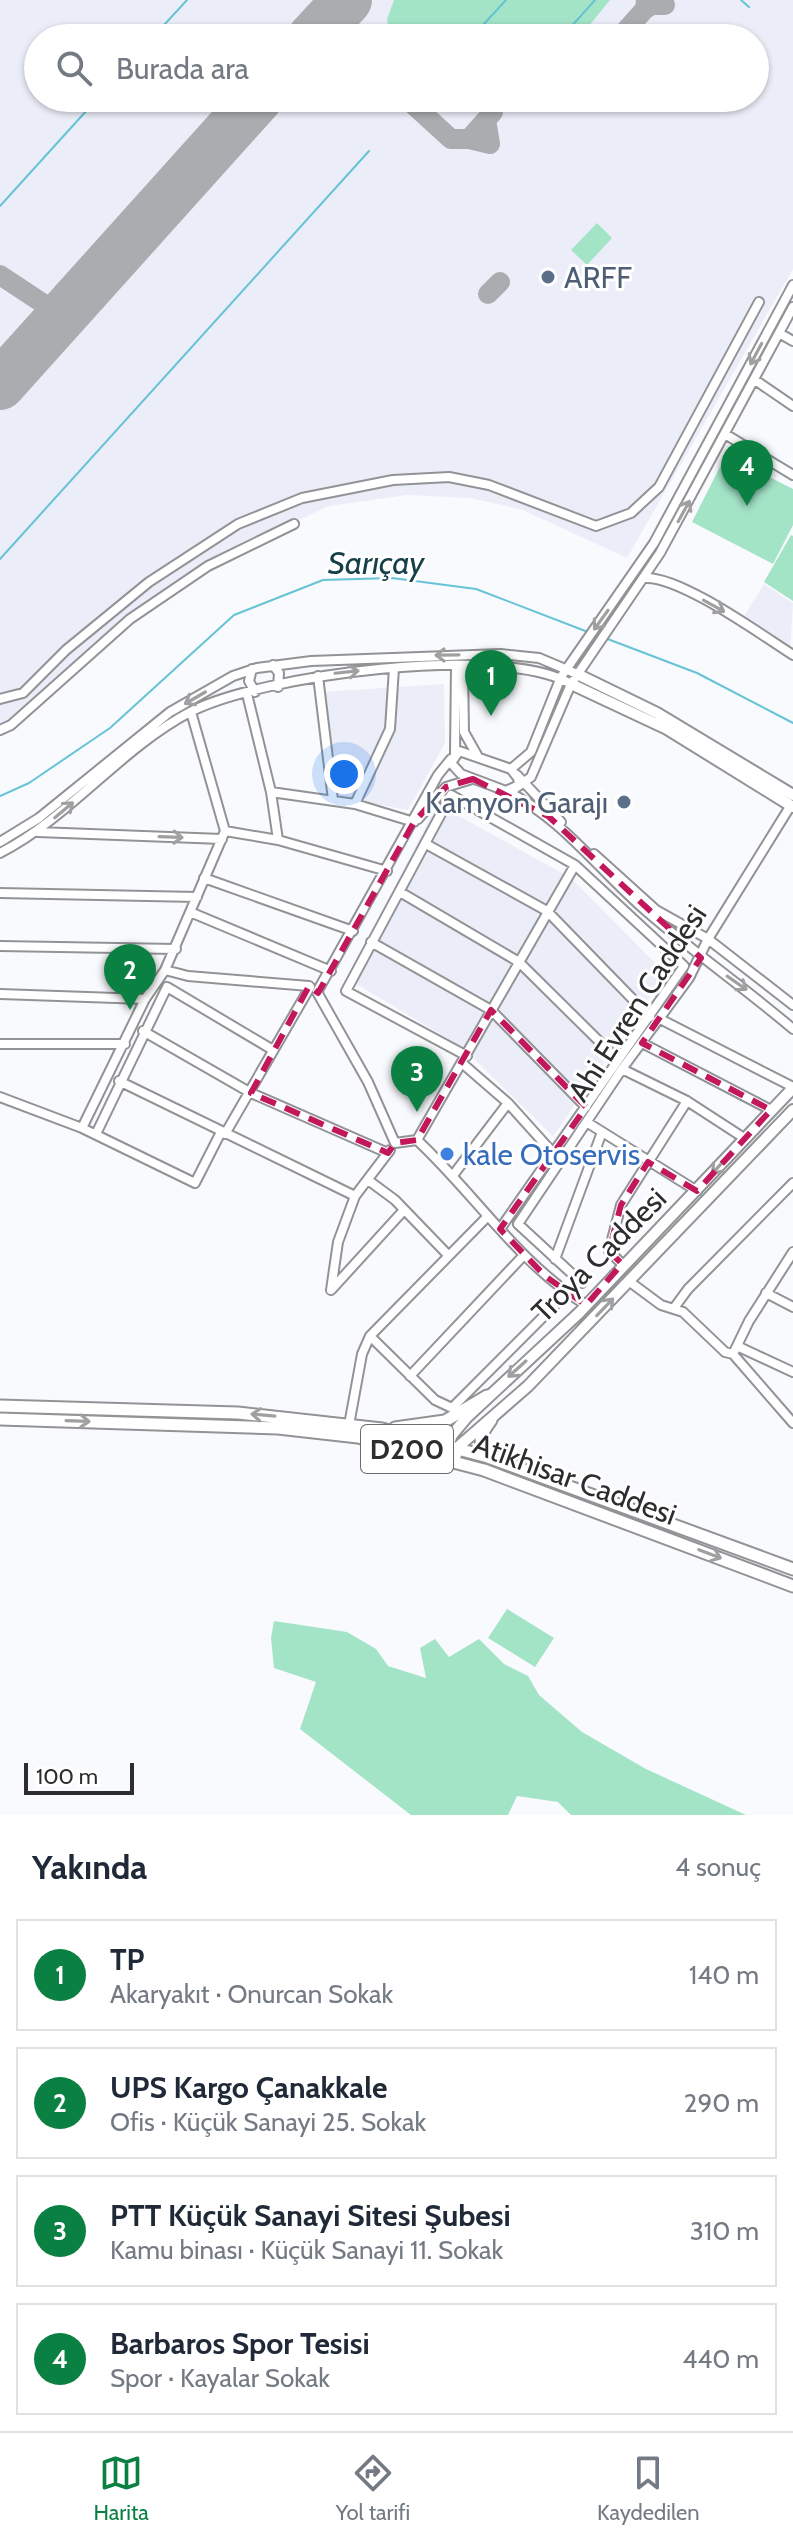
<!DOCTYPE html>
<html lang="tr">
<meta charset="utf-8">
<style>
body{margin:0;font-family:Cabin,sans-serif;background:#f6f6f7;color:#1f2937}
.scale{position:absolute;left:24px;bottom:20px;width:110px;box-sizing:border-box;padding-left:8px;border:4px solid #2d2d2f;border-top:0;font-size:22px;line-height:28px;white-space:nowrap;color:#2d2d2f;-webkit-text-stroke:6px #fff;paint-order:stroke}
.you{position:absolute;left:344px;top:774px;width:28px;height:28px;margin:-20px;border:6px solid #fff;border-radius:50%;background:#1a73e8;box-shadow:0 0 0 12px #1a73e833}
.badge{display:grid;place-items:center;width:52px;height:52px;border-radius:50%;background:#0b8043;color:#fff;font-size:26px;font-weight:700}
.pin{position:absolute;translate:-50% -66px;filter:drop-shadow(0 2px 4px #0008)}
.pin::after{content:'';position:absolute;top:42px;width:28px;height:24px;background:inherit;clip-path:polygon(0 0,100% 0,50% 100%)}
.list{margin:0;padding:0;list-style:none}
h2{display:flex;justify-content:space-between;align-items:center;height:104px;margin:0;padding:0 32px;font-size:34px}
h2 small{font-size:26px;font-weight:400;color:#747a83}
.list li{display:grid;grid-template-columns:52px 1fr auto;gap:24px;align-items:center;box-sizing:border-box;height:112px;margin:0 16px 16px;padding:0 16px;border:2px solid #e0e1e3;border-radius:0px}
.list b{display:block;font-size:30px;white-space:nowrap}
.list p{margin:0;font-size:26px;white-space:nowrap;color:#747a83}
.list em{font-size:26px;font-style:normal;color:#747a83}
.icon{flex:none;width:44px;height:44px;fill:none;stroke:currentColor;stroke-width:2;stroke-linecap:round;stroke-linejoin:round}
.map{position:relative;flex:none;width:793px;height:1815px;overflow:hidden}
.search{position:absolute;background:#fff;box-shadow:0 2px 6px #0004;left:24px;right:24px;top:24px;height:88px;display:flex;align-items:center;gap:20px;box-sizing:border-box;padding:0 28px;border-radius:44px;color:#747a83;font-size:30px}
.sheet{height:616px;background:#fff}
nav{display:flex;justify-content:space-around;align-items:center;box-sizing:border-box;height:112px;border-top:2px solid #e0e1e3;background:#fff;font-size:22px;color:#747a83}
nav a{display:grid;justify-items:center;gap:4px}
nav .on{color:#0b8043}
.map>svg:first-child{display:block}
.built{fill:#ebedf8;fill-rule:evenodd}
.green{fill:#a3e4c7}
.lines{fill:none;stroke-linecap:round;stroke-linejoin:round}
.stream{stroke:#66c3d5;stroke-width:2}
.taxiway{stroke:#abacaf;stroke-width:20}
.runway{stroke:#abacaf;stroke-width:50}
.minor-casing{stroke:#929396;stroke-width:12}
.major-casing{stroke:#929396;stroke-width:14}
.highway-casing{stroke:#929396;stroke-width:15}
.minor{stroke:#fff;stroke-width:8}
.major{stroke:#fff;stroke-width:10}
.highway{stroke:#fff;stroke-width:11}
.oneway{stroke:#a0a0a1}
.marked{fill:none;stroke:#c2185b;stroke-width:6;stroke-dasharray:16 10;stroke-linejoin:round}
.service-dot{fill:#5c6f8a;stroke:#fff;stroke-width:3}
.shop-dot{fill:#3f7fe0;stroke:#fff;stroke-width:3}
.labels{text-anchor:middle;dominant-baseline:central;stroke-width:6;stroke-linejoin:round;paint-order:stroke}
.shield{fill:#fff;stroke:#6c6c6d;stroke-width:2}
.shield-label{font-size:28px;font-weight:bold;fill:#2d2d2f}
.service-label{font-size:30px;fill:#4e5e75;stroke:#fff;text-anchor:start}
.street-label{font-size:30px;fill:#2d2d2f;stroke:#fff}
.shop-label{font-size:30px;fill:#366cbe;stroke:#fff;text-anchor:start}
.water-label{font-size:32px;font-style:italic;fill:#154048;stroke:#fff}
</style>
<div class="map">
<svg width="793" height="1815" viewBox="0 0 793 1815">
<rect width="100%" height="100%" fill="#f9fafe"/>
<!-- built -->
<path class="built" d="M0,0H793V269L627,558L523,510L471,498L407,495L329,506L215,558L149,600L0,726ZM38,38H755V98H38Z
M764,584L793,603L790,651L741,621Z
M444,684L445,743L408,810L336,797L323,692Z
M437,804L571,878L666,974L553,1136L462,1047L348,979Z"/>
<!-- green -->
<path class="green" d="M394,0H610L579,38H390L387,19Z
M597,223L612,238L587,265L571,250Z
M726,455L793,489V525L773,564L692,522Z
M791,535L793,536V601L764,582Z
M507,1609L554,1638L535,1667L488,1638Z
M274,1621L347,1632L376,1649L388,1666L426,1678L420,1648L435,1639L449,1657L479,1639L504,1664L528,1676L539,1695L582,1732L646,1769L746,1815H571L558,1802L517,1796L508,1815H411L300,1729L316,1682L274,1668L271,1638Z"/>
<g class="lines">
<!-- stream -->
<path class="stream" d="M741,0L749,7
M152,38L187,0
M471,38L506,0
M561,38L595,0
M0,206L98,98
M0,559L369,151
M605,638L697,673L793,723
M0,796L29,783L110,728L234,615L323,580L392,578L476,589L588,632"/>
<!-- taxiway -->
<path class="taxiway" d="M645,9L652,5H665L659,0
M338,10L336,27L340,38
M312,38L330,35L338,38
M619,38L645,9L646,0
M406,98L451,139H469L493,112
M469,139L490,144L486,120
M0,275L62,316
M488,294L500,282"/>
<!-- runway -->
<path class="runway" d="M312,38L347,0
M0,385L258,98"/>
<!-- minor casing -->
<g class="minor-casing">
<path id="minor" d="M779,333L793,341
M755,380L793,406
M725,434L793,475
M644,578C679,575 760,634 793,655
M273,665L279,673L278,687
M463,666L464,732L477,755
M252,669L249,681L255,692
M318,676L333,800
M247,694L271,792L278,840
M0,699L23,693L66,650L149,582L238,524L302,498L393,480L449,477L489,485L596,526L631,513L659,487L759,302
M191,712L225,831L278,840L387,871
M0,730L11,725L130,619L208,566L294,524
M459,751L511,769L518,778L519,785L506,791L461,774L451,763Z
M455,753L456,665
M511,769L531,752L561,677L654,543L793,285
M517,775L561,822
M513,790L531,777L571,684L660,553L793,307
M506,791C561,817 599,870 645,910C693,952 745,988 793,1029
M271,792L355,804L414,822
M355,804L390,729L394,668
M418,819L446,787L472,779
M225,831L165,970L188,976L309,986
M38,832L222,839
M0,842L39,818L170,712L233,676L257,668L311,661L501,654L539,658L577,674
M426,844L547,911L650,1017
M0,853C70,817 120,749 190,712C261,675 503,643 571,684
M594,854L656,910L708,939L793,1005
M204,878L353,931
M400,892L519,962L617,1059
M0,893L197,897
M190,912L331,971
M371,942L491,1010L586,1107
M0,946L176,949
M317,992L368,1082L395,1143L417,1140C475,1194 518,1263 586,1305
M317,992L438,775L451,759
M0,994L145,999
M660,1019L793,1087
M143,1031L251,1093L388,1153
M642,1043L771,1110
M0,1044H125
M467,1056L346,991L451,795L575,865L684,966L500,1229
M463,1064L508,1103L553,1153
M622,1069L687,1101L744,1138
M119,1081L355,1196
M0,1097L82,1128L195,1183L221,1132
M588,1123L697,1191
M82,1128L145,999L165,970
M96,1134L167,987L273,1050
M225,1134L310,987
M417,1140L575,865
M454,1174L508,1103
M368,1180L395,1200L448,1255
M555,1259L602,1132
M622,1264L609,1251L621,1205L687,1101
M630,1282L661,1305L683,1312L725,1352L733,1354L793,1423
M582,1283L518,1224L622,1069L689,978L708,939L791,805
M332,1289L404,1210
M331,1290L338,1242L355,1196L390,1150
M766,1293L793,1307
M674,1308L688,1289L793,1183
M370,1336L435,1400L452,1408L567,1293
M737,1346L793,1372
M733,1354L749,1321L793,1252
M410,1376L524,1255
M349,1425L362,1354L370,1336L488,1216"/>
</g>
<!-- major casing -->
<g class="major-casing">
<path id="major" d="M577,674L657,713L793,795
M571,684L667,729L793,807
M445,1453L452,1435L467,1417L579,1313L793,1088
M456,1455L458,1447L528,1386L793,1110"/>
</g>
<!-- highway casing -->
<g class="highway-casing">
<path id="highway" d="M0,1406L238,1413L382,1429L488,1457L793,1569
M0,1419L278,1428L358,1437L484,1470L793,1586
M395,1428L445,1421L487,1396
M488,1456C477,1440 480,1435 491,1420"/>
</g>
<!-- minor -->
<use href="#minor" class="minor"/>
<!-- major -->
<use href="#major" class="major"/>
<!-- highway -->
<use href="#highway" class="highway"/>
</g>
<!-- one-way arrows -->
<defs><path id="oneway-shaft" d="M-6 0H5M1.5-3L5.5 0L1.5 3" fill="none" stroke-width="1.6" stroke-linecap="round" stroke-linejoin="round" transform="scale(2)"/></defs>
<g class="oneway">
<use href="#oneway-shaft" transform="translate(756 354) rotate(118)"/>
<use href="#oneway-shaft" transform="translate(684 511) rotate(-61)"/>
<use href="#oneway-shaft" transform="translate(714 606) rotate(29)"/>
<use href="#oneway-shaft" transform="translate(601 620) rotate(126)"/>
<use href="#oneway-shaft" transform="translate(447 655) rotate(179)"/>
<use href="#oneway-shaft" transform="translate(347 672) rotate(-6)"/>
<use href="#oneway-shaft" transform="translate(195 698) rotate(150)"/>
<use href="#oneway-shaft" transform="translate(64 810) rotate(-40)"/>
<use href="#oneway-shaft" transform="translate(171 837) rotate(2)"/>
<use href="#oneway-shaft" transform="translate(737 983) rotate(35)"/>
<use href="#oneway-shaft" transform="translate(720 1165) rotate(132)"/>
<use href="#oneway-shaft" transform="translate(605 1307) rotate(-46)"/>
<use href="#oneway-shaft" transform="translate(517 1369) rotate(138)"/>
<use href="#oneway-shaft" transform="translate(263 1415) rotate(-175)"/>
<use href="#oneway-shaft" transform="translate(78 1421) rotate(2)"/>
<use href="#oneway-shaft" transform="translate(710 1554) rotate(21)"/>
</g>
<!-- marked area -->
<path class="marked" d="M473,779L548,816L701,958L642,1043L771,1110L697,1191L648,1162L621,1205L609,1251L622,1264L586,1305L545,1276L500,1229L586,1107L491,1010L417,1140L395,1143L388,1153L251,1093L309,986L318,993L414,822L446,787Z"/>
<!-- markers -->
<g class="service-dot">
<circle cx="548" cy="277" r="8"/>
<circle cx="624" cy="802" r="8"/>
</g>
<circle class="shop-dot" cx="447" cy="1154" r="8"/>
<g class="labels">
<!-- shield labels -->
<rect class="shield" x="361" y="1425" width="92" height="48" rx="6"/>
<g class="shield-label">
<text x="407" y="1449">D200</text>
</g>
<!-- service labels -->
<g class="service-label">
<text x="564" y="277">ARFF</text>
<text x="608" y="802" text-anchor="end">Kamyon Garajı</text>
</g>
<!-- street labels -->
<g class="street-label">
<text transform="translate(637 1003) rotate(-57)">Ahi Evren Caddesi</text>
<text transform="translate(599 1255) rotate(-45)">Troya Caddesi</text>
<text transform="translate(575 1479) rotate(20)">Atikhisar Caddesi</text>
</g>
<!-- shop labels -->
<g class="shop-label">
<text x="463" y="1154">kale Otoservis</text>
</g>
<!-- water labels -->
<g class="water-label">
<text x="376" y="562">Sarıçay</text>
</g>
</g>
</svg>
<div class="scale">100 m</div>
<div class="you"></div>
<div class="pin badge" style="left:491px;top:716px">1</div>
<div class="pin badge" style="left:130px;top:1010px">2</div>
<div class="pin badge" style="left:417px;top:1112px">3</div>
<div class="pin badge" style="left:747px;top:506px">4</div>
<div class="search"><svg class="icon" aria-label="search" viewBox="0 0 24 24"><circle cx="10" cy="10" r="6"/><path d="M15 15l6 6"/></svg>Burada ara</div>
</div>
<section class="sheet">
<h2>Yakında<small>4 sonuç</small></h2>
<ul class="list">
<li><span class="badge">1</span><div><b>TP</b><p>Akaryakıt · Onurcan Sokak</p></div><em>140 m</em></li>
<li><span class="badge">2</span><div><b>UPS Kargo Çanakkale</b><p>Ofis · Küçük Sanayi 25. Sokak</p></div><em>290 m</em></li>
<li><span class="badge">3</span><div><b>PTT Küçük Sanayi Sitesi Şubesi</b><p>Kamu binası · Küçük Sanayi 11. Sokak</p></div><em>310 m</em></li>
<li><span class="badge">4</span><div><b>Barbaros Spor Tesisi</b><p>Spor · Kayalar Sokak</p></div><em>440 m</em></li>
</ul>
</section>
<nav>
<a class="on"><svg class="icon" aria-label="map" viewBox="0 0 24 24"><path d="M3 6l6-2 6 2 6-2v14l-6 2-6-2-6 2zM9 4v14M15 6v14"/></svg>Harita</a>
<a><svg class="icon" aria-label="directions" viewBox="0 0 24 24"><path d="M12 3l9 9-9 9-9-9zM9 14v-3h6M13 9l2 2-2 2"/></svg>Yol tarifi</a>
<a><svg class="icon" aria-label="saved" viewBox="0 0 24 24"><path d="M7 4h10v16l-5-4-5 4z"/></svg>Kaydedilen</a>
</nav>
